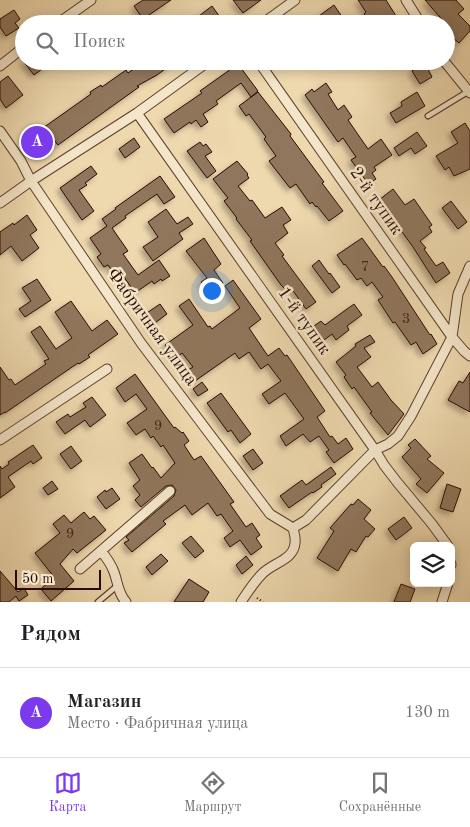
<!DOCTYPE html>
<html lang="ru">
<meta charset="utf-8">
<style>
body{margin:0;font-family:"Old Standard TT",serif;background:#f2f2f2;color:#202124}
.controls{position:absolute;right:15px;bottom:15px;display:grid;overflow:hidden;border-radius:8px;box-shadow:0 2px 12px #0003}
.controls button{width:45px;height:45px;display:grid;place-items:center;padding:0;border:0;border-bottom:1px solid #e0e0e0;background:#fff;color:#202124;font:25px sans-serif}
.scale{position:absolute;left:15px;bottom:12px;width:86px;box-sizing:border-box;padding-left:5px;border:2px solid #2b0b01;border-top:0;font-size:14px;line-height:18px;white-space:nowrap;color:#2b0b01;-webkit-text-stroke:4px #f4e6ca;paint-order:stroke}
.you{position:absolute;left:211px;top:290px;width:18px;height:18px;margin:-12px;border:4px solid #fff;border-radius:50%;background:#1a73e8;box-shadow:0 0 0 8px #1a73e833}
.badge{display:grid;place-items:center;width:32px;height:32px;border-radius:50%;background:#7c3aed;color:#fff;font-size:16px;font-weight:700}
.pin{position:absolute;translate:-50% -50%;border:2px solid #fff;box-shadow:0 1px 5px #0006}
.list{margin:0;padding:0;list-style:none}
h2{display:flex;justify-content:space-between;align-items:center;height:65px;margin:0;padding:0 20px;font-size:21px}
h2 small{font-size:16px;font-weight:400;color:#757577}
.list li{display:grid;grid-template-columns:32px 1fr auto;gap:15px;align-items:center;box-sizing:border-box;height:90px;padding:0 20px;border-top:1px solid #e0e0e0}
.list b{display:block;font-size:19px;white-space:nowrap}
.list p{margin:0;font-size:16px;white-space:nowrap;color:#757577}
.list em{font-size:16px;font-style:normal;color:#757577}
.icon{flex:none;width:28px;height:28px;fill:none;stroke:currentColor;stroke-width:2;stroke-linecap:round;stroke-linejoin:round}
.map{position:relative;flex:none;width:470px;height:602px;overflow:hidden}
.search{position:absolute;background:#fff;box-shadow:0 2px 12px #0003;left:15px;right:15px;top:15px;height:55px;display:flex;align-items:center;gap:12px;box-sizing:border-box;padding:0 18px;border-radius:28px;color:#757577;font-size:19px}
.sheet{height:155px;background:#fff}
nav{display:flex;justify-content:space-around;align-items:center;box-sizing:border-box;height:70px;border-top:1px solid #e0e0e0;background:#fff;font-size:14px;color:#757577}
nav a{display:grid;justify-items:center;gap:2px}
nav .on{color:#7c3aed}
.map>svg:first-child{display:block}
.building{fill:#90765b;stroke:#2b0b01;filter:url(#shadow)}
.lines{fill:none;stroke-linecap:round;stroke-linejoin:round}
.lane-casing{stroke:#5c3e2c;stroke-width:7}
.street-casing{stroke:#5c3e2c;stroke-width:11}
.path{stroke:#2b0b01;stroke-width:2;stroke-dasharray:1 2.5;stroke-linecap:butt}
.lane{stroke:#f4e6ca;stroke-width:4.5}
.street{stroke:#f4e6ca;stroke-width:9}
.labels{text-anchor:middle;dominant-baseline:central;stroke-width:5;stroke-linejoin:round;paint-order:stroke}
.number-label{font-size:15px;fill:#442618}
.street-label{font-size:18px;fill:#2b0b01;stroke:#f4e6ca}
</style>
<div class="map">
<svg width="470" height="602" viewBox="0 0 470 602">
<defs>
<filter id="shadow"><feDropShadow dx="-3.5" dy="3.5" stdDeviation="2.5" flood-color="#0004"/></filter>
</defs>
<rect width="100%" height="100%" fill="#eed8ae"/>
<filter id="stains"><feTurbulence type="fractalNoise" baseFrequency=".004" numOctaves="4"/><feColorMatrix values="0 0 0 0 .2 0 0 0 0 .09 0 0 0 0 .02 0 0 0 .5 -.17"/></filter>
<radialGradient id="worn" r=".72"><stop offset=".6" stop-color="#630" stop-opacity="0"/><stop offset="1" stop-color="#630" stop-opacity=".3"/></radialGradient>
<!-- building -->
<path class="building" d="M143,0H171L143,19L134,6Z
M233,0H261L243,13Z
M358,0H386L401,24H371L364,14L366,12Z
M425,0H456L464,9L458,14L470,26V31L459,43L446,32V24Z
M334,5L347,24H308Z
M212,6L225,24H205L199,16Z
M14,10L20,19L15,23L19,28L6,36L0,27V19Z
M23,61H53L34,75Z
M145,61H176L157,75L137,86L139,87L58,145L54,140L36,153L26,140L91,94L90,92L101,85L102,87L126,70L128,73Z
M413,61H424L432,77L420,84L412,71L417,68Z
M238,64L258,91L251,97L241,83L216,101L218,104L203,114L208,122L201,127L196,120L191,124L190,122L174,133L164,119L202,93L200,91Z
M8,76L23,95L6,108L0,99V82Z
M326,83L332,92L328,94L338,110L344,105L352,117L348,120L368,149L381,139L392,155L374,167L376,170L372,173L376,179L368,184L351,160L356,157L343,138L338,142L305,95L312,89L314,92Z
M258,92L291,134L290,136L324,182L322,183L343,211L329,221L317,206L316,207L312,202L310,204L296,184L290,188L269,161L276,156L264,139L266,137L249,114L246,116L239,106Z
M417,92L425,106L396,123L390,113L402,106L401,102Z
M465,123L470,131V169L454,176L449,167L445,170L436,156L458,143L451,132Z
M417,132L427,146L415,154L411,148L399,156L394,148Z
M134,138L140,147L125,158L119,149Z
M200,142L203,146L206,144L212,152L205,156L216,171L207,178L187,151Z
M237,161L248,174L247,175L249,178L238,186L250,201L252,200L265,218L282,207L291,220L283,225L288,233L275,243L284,255L282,256L316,302L306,309L291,288L287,291L281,285L250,241L252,240L236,219L237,218L224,201L228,198L213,179Z
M91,166L97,174L85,183L87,185L79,190L94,211L82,220L60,188Z
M160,176L175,197L164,204L157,194L125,216L126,218L112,228L128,251L123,254L138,275L159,260L170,276L162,281L161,279L154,284L152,281L135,293L124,277L119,281L108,265L104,267L97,257L101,254L90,238L107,226L102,219L116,209L115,208Z
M393,189L405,205L414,199L432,225L429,227L432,232L420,241L426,248L424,249L436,266L443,262L450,273L436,283L413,247L379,200Z
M451,201L467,222L458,229L442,208Z
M166,209L177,224L188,217L193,224L179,233L183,239L153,261L143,247L158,237L148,222Z
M27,215L37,230L30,235L39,248L22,261L11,246L0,255V232L13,223L14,225Z
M204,238L221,264L214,270L223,283L209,293L201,282L207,278L186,251Z
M362,238L383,267L384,266L392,277L430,335L431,334L437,344L423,354L416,342L411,345L395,322L393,323L378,300L383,297L372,282L367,286L361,278L357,280L345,264L344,265L337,255Z
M319,260L329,274L330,273L340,287L332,293L312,266Z
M37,279L51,300L25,317L19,309L31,301L22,288Z
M233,280L261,319L249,328L268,356L279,348L285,356L287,355L325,411L317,417L330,437L332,436L338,444L346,438L353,449L334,463L326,452L329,450L319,436L310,442L303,434L286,446L280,436L304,419L285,393L269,404L262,394L281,381L268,364L261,369L249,352L239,359L235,353L195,381L188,370L193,367L182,353L175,359L165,345L193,325L179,306L189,299L208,327L210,326L212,329L240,308L225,286Z
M71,301L92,331L107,320L118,334L88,355L90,357L79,364L78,363L5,413V412L0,415V367L9,380L11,379L15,385L46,364L44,361L49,359L31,332L40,326L56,349L72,338L55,312Z
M160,304L167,314L151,326L144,315Z
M354,304L362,315L347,326L349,330L336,340L332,334L324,340L314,326L321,321L325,325Z
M370,335L375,342L364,348L371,357L357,367L372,387L378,382L391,400L404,414L388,435L370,413L372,412L354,387L352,389L344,377L346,375L336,362L356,346L355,344Z
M470,372V412L448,400L459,381L463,383Z
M135,374L174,428L175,427L182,433L183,432L189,441L184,445L194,460L201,456L234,502L230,504L246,527L252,523L260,535L256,538L262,547L251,555L240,540L230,547L224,538L233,531L221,514L217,516L208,503L192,515L185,505L163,521L166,524L132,552L124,543L129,540L126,537L174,496L176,490L172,485L166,486L141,507L135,500L140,495L133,486L140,480L129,463L142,454L152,468L153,467L161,478L175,463L163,445L161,447L153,436L151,438L145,429L136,435L127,423L147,409L136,394L125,402L116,388Z
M202,382L208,390L198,396L193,389Z
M221,393L251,434L240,443L231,430L228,432L207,403Z
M92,397L106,415L90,427L85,420L65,434L56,422L68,414L70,417L86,407L83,403Z
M415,439L431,456L427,459L444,473L427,493L416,484L421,479L402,457L411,448L408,445Z
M33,445L42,458L33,464L31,461L8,477L15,487L0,498V466L2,469L9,464L8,462Z
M71,446L82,461L71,469L60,454Z
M253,449L263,463L253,470L243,456Z
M331,467L336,474L321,485L322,487L313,493L312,492L289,508L280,496L302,480L306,485Z
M52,481L58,489L48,495L43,488Z
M447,484L461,489L453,512L440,508Z
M112,488L120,499L106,509L97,497L105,490L106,492Z
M358,499L371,510L364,519L375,529L368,537L366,536L356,552L351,549L338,571L317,558L334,531L330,528L351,504L353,505Z
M84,512L90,519L94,516L106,530L77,553L73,549L60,564L74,581L51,601L41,589L54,577L35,553L60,533L53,524L64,515L71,523Z
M404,517L412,528L396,540L388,529Z
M191,536L204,551L195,558L182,543Z
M161,554L168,561L152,575L146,567Z
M246,556L253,565L242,574L236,565Z
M0,571L18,592L24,588L28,595L19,601L16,596L9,602H0Z
M189,579L209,592L203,602H174Z
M401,584L415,589L410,602H394Z"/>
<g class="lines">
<!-- lane casing -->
<g class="lane-casing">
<path id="lane" d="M428,116L469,91
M98,602L117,586"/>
</g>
<!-- street casing -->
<g class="street-casing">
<path id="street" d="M406,0L421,24
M57,24L91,0
M262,24L295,0
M258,61L452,337L464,351L470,356
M444,61L470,93
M0,66L24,47
M137,113L375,450L384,465L397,482L432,524L448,546
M0,131L21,161L31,181L141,343L270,514L293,528
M0,203L31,181L137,113L209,61
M0,440L107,369
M293,528L306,520L375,450L388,444L398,436L411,416L452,337L458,294L470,266
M101,551C106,557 111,564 114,572C118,583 118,593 126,602
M451,564V565
M80,569L170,491
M241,602C247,593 254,582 262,574C272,563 294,560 295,543C296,538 294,533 293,528
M442,602L448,583"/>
</g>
<!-- path -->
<path class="path" d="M257,598L263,602"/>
<!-- lane -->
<use href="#lane" class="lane"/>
<!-- street -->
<use href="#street" class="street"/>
</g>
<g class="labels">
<!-- number labels -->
<g class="number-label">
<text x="365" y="267">7</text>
<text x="406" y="319">3</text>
<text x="158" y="426">9</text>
<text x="70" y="534">9</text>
</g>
<!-- street labels -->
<g class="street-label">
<text transform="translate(376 201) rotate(55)">2-й тупик</text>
<text transform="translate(304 321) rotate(55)">1-й тупик</text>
<text transform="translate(152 327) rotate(54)">Фабричная улица</text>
</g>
</g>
<rect width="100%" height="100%" filter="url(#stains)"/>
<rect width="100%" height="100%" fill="url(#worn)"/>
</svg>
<div class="controls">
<button><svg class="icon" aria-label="layers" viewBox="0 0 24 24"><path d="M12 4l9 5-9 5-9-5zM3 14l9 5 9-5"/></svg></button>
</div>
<div class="scale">50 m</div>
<div class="you"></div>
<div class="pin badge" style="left:37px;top:142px">A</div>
<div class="search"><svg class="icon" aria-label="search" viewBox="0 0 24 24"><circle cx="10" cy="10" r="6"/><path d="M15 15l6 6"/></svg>Поиск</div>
</div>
<section class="sheet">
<h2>Рядом<small></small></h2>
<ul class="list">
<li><span class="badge">A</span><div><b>Магазин</b><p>Место · Фабричная улица</p></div><em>130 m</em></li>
</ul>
</section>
<nav>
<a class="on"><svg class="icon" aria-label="map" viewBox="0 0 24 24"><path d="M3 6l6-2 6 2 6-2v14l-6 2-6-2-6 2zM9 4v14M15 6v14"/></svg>Карта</a>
<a><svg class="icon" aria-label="directions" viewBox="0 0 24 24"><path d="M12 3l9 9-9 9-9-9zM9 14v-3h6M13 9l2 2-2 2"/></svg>Маршрут</a>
<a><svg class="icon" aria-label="saved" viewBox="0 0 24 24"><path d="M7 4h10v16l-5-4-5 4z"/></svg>Сохранённые</a>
</nav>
